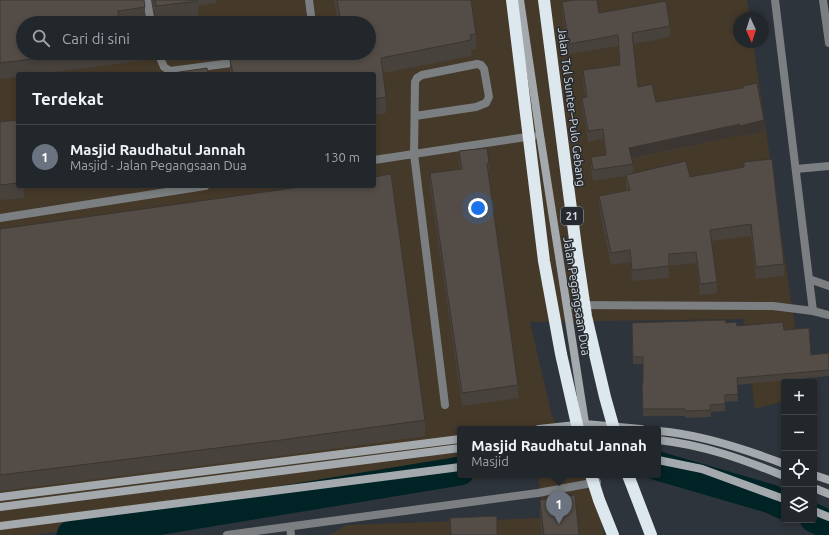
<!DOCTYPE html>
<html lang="id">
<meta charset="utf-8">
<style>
body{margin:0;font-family:Ubuntu,sans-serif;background:#2e3338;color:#f1f3f6}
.controls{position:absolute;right:12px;bottom:12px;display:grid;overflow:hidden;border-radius:4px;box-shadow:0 2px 6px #0003}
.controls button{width:36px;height:36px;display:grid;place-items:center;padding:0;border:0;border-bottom:1px solid #3f4448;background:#22272c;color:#f1f3f6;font:20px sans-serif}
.compass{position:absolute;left:733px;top:12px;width:36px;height:36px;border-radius:50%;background:#22272c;box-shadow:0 2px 6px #0003;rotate:176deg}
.you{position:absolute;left:478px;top:208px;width:14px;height:14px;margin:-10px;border:3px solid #fff;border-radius:50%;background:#1a73e8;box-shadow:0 0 0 6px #1a73e833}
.badge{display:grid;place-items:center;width:26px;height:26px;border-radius:50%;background:#db2777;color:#fff;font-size:13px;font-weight:700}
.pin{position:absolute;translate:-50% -33px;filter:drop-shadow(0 1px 2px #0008)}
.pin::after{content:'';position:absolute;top:21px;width:14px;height:12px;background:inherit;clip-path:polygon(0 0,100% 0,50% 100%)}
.popup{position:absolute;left:457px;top:426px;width:204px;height:52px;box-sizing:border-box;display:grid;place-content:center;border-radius:4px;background:#22272c;filter:drop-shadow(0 1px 3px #0005);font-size:13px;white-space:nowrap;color:#a2a5a9}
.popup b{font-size:15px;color:#f1f3f6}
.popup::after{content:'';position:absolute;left:50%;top:100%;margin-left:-8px;border:8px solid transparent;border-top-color:#22272c}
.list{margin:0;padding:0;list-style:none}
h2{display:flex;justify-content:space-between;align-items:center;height:52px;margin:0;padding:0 16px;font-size:17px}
h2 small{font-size:13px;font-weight:400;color:#a2a5a9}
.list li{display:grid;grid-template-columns:26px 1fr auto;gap:12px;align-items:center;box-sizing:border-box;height:64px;padding:0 16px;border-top:1px solid #3f4448}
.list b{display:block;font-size:15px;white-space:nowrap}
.list p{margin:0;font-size:13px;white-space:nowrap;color:#a2a5a9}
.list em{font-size:13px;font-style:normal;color:#a2a5a9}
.icon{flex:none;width:22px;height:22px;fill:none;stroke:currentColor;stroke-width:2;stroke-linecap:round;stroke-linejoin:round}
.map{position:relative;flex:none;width:829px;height:535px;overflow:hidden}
.search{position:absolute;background:#22272c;box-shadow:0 2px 6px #0003;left:16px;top:16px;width:360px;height:44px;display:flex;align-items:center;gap:10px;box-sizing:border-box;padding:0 14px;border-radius:22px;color:#a2a5a9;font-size:15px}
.panel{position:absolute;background:#22272c;box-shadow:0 2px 6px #0003;left:16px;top:72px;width:360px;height:116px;border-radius:4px}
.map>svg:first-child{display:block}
.industrial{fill:#45392a;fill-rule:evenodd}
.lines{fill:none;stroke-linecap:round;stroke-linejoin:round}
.river{stroke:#002426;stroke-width:29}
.lane{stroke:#7b7f81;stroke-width:8}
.street{stroke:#7b7f81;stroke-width:8}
.secondary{stroke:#a3a9ad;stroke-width:8}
.highway{stroke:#dde7ee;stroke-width:12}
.wall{fill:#48423d}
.shaded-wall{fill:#3b3632}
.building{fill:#544d47;stroke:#3b3632}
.labels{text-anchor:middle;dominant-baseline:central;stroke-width:3;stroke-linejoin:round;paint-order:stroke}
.shield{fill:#242a30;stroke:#a1a6aa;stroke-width:1}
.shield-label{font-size:11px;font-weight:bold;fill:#d7dbdf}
.street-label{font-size:12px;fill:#d7dbdf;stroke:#242a30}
</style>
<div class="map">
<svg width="829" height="535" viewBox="0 0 829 535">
<rect width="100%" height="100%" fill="#2e343b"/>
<!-- industrial -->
<path class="industrial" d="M0,0H747L750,18H739V42H753L803,382H784V401L755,409L744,319L530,322L552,416L560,429H460V475H507L32,535H0ZM23,23H369V53H23ZM18,74H374V186H18Z
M538,475H589L594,483L604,535H330L346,525L544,518Z"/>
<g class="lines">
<!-- river -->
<path class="river" d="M658,466L771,499L784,505
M814,518L829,525
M71,535L460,471"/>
<!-- lane -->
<path class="lane" d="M147,0L151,23
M309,0L312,23
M775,0L809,279L829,286
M823,0L829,43
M158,53L164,67L170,71L239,62
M415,116L476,107L486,103L489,97L484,69L481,65L477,64L422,75L417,78L415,82L414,154L445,405
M374,160L533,136
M796,169L829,166
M0,218L205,186
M809,279L813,311
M290,527L291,535"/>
<!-- street -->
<path class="street" d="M567,305L773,306L813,311L829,315
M227,535L538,493L597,482"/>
<!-- secondary -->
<path class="secondary" d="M520,0L540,135L586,429
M539,429L585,424L641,429
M658,431C700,434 745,449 784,464
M658,440C704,445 742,459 784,476
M658,460L702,469L784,499
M814,475L829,480
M814,488L829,494
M0,497L460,439
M0,507L460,448
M814,511L829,517
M0,526L460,467"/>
<!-- highway -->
<path class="highway" d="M512,0L544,261L561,354L578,429
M544,0L577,255L586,316L605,397L614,429
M591,475L599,500L613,535
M628,475L651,535"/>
</g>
<!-- wall -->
<path class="wall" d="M0,0L145,7V23H23V53H155V59L39,74H18V77L0,79Z
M152,0H216V3L198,6V17L156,22Z
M334,0H471L476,34V49L471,50V56L383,73L386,97V113L374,115V74H230V60L315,57L369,53V23H338Z
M562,2L599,13L670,26V37L633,44L638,87L656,102L764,131L740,137V135L632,159L633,164V173L690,177L744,167V162L784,264V276L756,279L751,236L712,241L717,282V293L700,295L696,263L669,266V278L632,281L630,262L611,265L599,208V196L627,190L626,186V176L593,181L591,168V157L605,155L603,139L588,142L582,109V98L585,97L583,81V70L619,65L618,46L569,54L562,13Z
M164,53H203V58L172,61V57L166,58Z
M18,120V186H24V198L0,200V122Z
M459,151L489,163V176H488L518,385V398L462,406L430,186V173L460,169L459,164Z
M0,229L425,420V436L281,456L0,491Z
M632,323H726L737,326L784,330L811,355L829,353V376L737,385L738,401L725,402V411L711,412V417L685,418V416H643L642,383H643V364H633Z
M540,500L579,535H542L540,513Z"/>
<!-- shaded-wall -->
<path class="shaded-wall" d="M764,120V131L740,137V126Z
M740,124V135L629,159V148Z"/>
<!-- building -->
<path class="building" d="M0,0H144L145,7L118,11L119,23H23V53H80L0,63Z
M155,0H197L198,1L156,6Z
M337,0H471L476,34L470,35L471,40L381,58L386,97L374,99V74H233L230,60L266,53H314L315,57L345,53H369V23H341Z
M575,0H597L599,13L666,1L670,26L632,33L638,87L652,84L656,102L743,88V86L757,83L764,120L740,126V124L629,148L633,164L593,170L591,157L606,155L603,129L588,131L582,98L587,97L583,70L620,65L618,35L569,44L562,2Z
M207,68L208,74H166Z
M18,120V183L0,185V122Z
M487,148L489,163L487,164L518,385L462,393L430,173L462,169L459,151Z
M772,159L784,264L756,267L751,224L710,230L717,282L700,284L696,252L669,254V266L632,270L630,250L611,253L599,196L630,190L626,175L686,161L690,177L744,167V162Z
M391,174L425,420L281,440L0,475V229L307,186H374V177Z
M725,320L726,323L736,322L737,326L783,322L784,330L809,328L811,355L829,353V370L737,378L738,394L725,395V404L710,405L711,410L685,411V409H643L642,383H643V357H633L632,323Z
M575,495L579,535H544L540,500Z
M497,516V535H451L450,518Z"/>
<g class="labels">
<!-- shield labels -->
<rect class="shield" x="561" y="207" width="22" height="18" rx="3"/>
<g class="shield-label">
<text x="572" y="216">21</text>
</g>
<!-- street labels -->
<g class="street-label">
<text transform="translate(572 107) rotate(83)">Jalan Tol Sunter–Pulo Gebang</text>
<text transform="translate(577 296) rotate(81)">Jalan Pegangsaan Dua</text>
</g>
</g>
</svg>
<div class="controls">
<button>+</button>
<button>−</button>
<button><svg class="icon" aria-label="locate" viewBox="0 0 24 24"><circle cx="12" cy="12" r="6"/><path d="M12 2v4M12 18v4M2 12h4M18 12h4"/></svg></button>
<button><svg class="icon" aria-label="layers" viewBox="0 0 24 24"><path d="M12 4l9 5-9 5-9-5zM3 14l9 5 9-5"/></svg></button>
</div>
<svg class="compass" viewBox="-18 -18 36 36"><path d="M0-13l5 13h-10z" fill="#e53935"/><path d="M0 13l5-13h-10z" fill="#a2a5a9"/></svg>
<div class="you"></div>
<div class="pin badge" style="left:559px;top:524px;background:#6b7280">1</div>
<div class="popup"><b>Masjid Raudhatul Jannah</b>Masjid</div>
<div class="search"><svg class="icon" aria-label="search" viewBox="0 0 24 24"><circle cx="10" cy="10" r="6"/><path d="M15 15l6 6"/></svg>Cari di sini</div>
<section class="panel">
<h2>Terdekat<small></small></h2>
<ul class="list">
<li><span class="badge" style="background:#6b7280">1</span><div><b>Masjid Raudhatul Jannah</b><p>Masjid · Jalan Pegangsaan Dua</p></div><em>130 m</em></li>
</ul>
</section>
</div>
